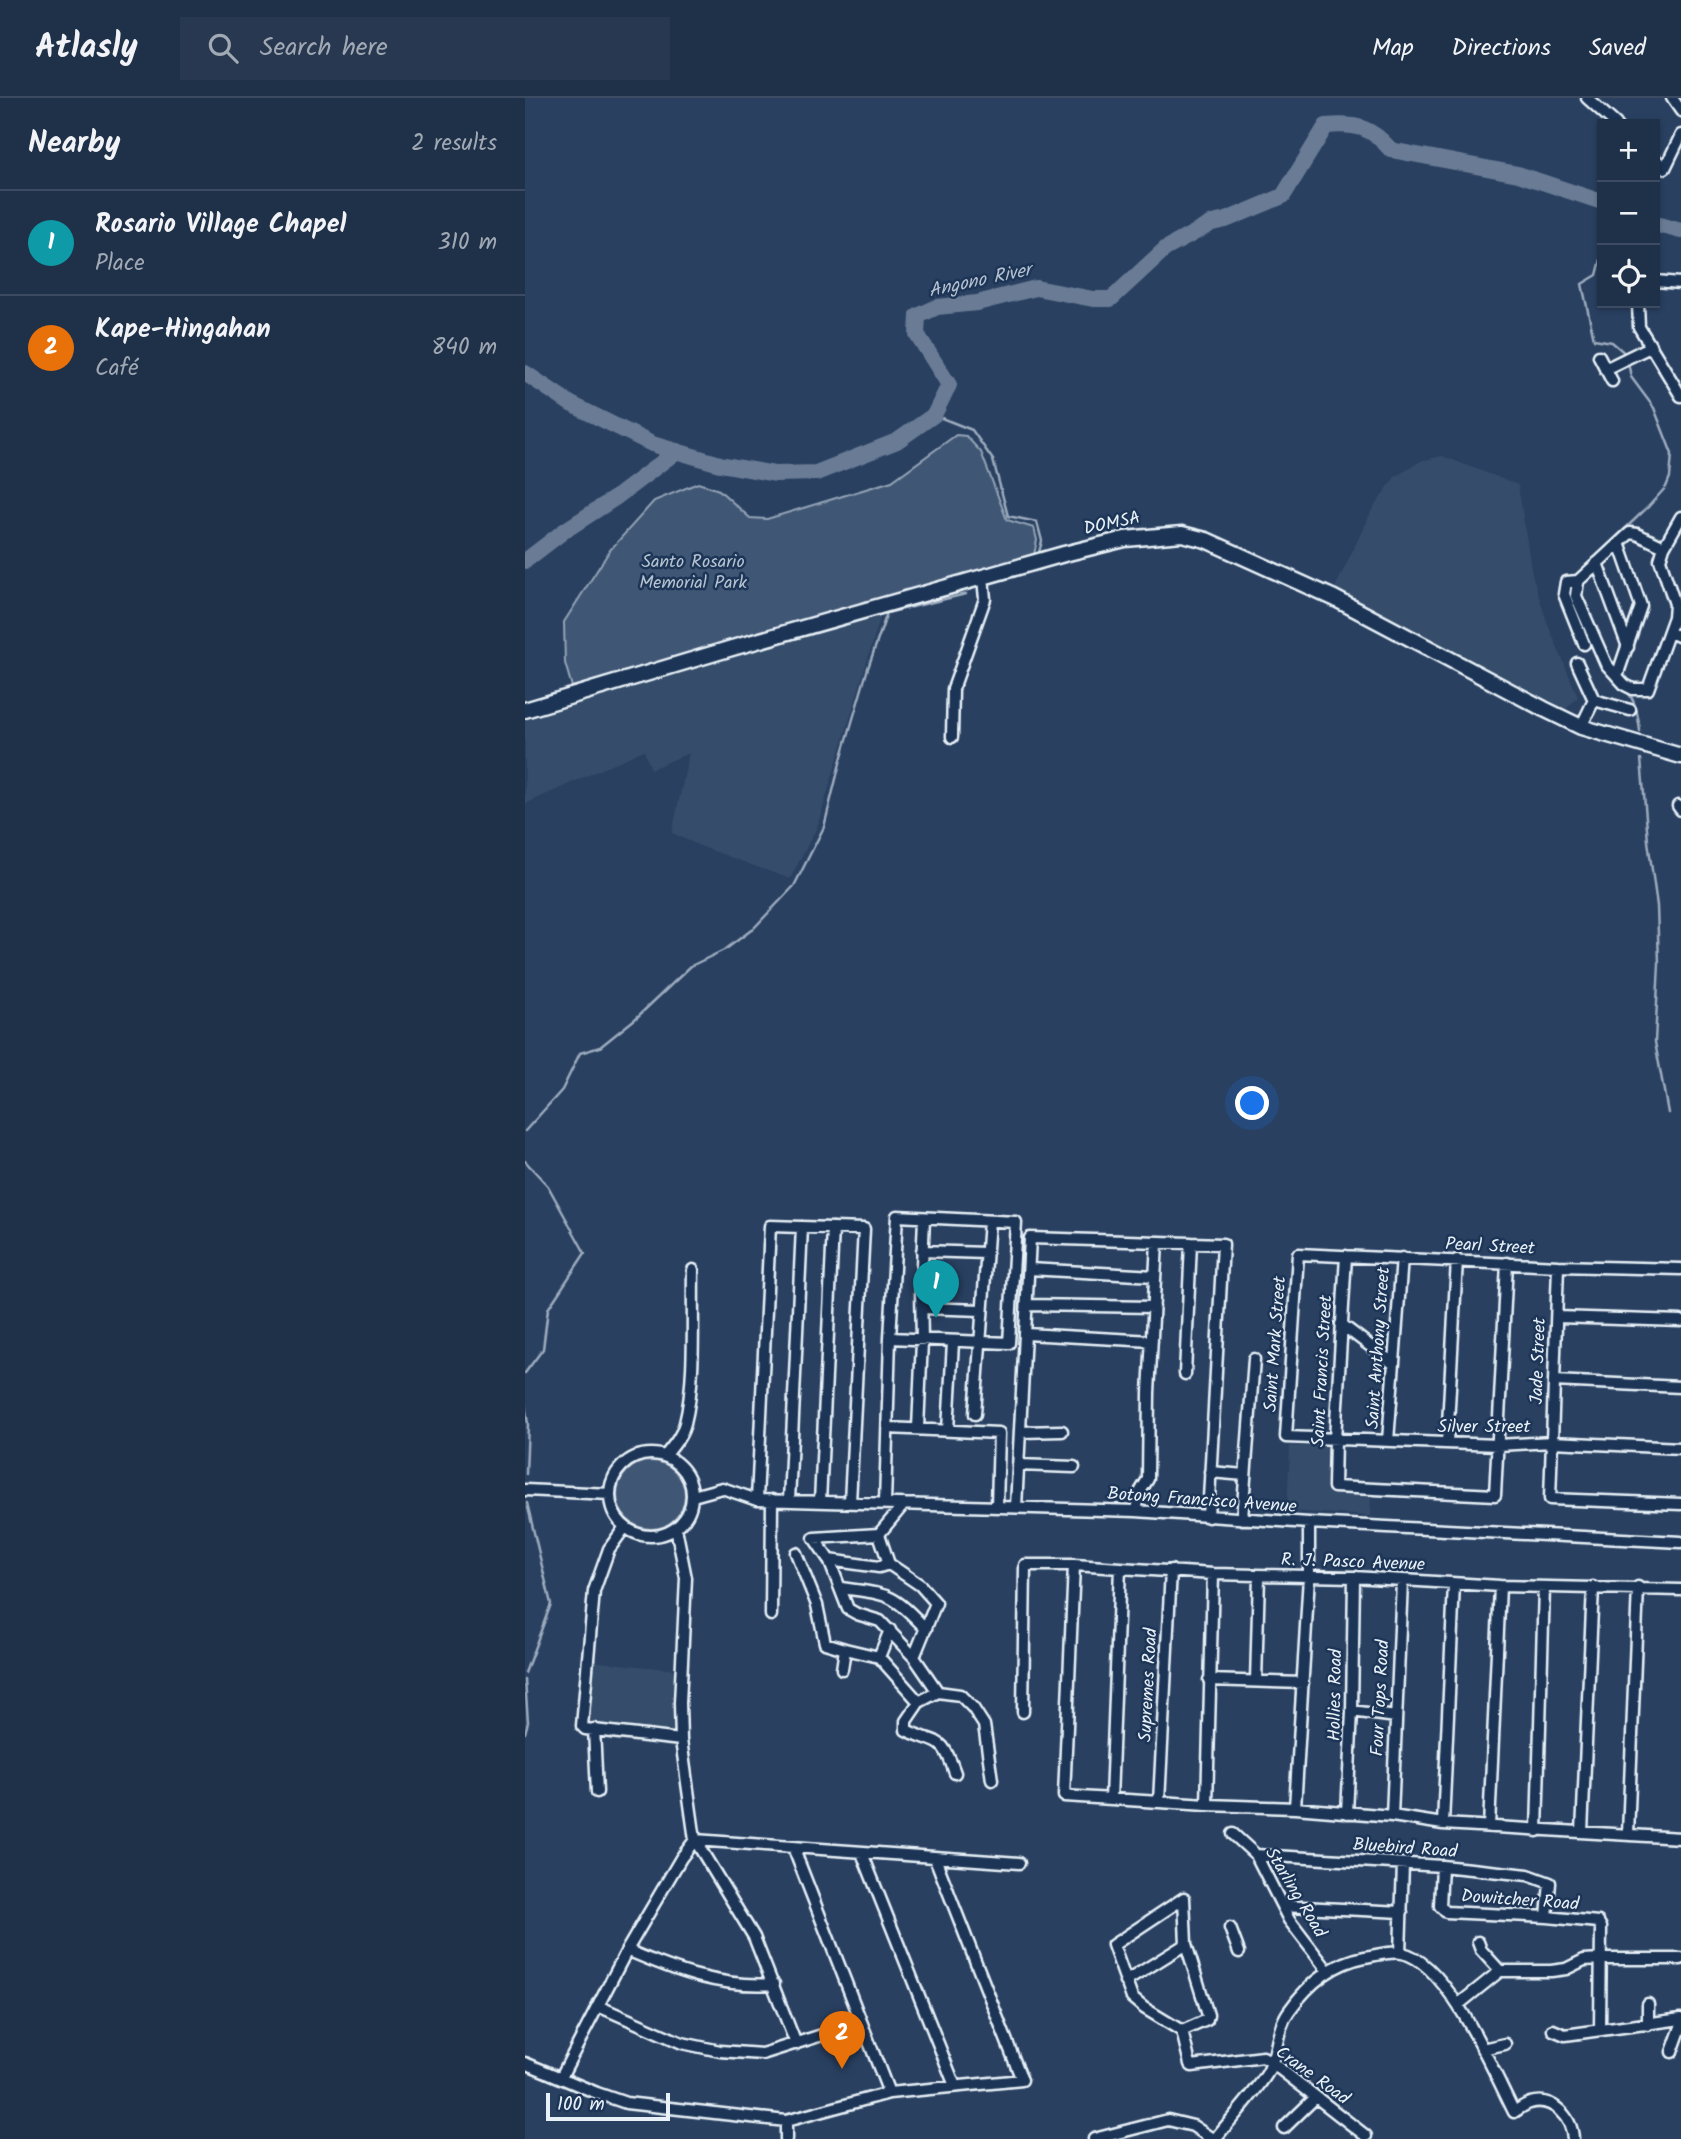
<!DOCTYPE html>
<meta charset="utf-8">
<style>
body{margin:0;font-family:Kalam,sans-serif;background:#273850;color:#f1f3f6}
.controls{position:absolute;right:21px;top:21px;display:grid;overflow:hidden;border-radius:0px;box-shadow:0 2px 5px #0004}
.controls button{width:63px;height:63px;display:grid;place-items:center;padding:0;border:0;border-bottom:2px solid #3c4b61;background:#1f3049;color:#f1f3f6;font:35px sans-serif}
.scale{position:absolute;left:21px;bottom:18px;width:124px;box-sizing:border-box;padding-left:7px;border:4px solid #e8f1f8;border-top:0;font-size:19px;line-height:24px;white-space:nowrap;color:#e8f1f8;-webkit-text-stroke:5px #1d3557;paint-order:stroke}
.you{position:absolute;left:728px;top:1006px;width:24px;height:24px;margin:-18px;border:5px solid #fff;border-radius:50%;background:#1a73e8;box-shadow:0 0 0 10px #1a73e833}
.badge{display:grid;place-items:center;width:46px;height:46px;border-radius:50%;background:#8abfa5;color:#fff;font-size:23px;font-weight:700}
.pin{position:absolute;translate:-50% -58px;filter:drop-shadow(0 2px 4px #0008)}
.pin::after{content:'';position:absolute;top:37px;width:24px;height:21px;background:inherit;clip-path:polygon(0 0,100% 0,50% 100%)}
.list{margin:0;padding:0;list-style:none}
h2{display:flex;justify-content:space-between;align-items:center;height:91px;margin:0;padding:0 28px;font-size:30px}
h2 small{font-size:23px;font-weight:400;color:#a1a9b4}
.list li{display:grid;grid-template-columns:46px 1fr auto;gap:21px;align-items:center;box-sizing:border-box;height:105px;padding:0 28px;border-top:2px solid #3c4b61}
.list b{display:block;font-size:26px;white-space:nowrap}
.list p{margin:0;font-size:23px;white-space:nowrap;color:#a1a9b4}
.list em{font-size:23px;font-style:normal;color:#a1a9b4}
.icon{flex:none;width:38px;height:38px;fill:none;stroke:currentColor;stroke-width:2;stroke-linecap:round;stroke-linejoin:round}
.map{position:relative;flex:none;width:1156px;height:2041px;overflow:hidden}
header{display:flex;align-items:center;gap:42px;box-sizing:border-box;height:98px;padding:0 35px;background:#1f3049;border-bottom:2px solid #3c4b61}
header strong{font-size:33px}
nav{display:flex;gap:38px;margin-inline-start:auto;font-size:24px}
.search{width:490px;height:63px;background:#273850;display:flex;align-items:center;gap:18px;box-sizing:border-box;padding:0 24px;border-radius:0px;color:#a1a9b4;font-size:26px}
main{display:flex}
aside{flex:1;background:#1f3049}
.map>svg:first-child{display:block}
.built{fill:#364d6b}
.green{fill:#415774;stroke:#94a4b6;stroke-width:2}
.lines{fill:none;stroke-linecap:round;stroke-linejoin:round}
.stream{stroke:#9dabbd;stroke-width:2.5}
.river{stroke:#6b7c95;stroke-width:16}
.minor-casing{stroke:#e8f1f8;stroke-width:15}
.secondary-casing{stroke:#e8f1f8;stroke-width:19}
.minor{stroke:#1d3557;stroke-width:10}
.secondary{stroke:#1d3557;stroke-width:14}
.labels{text-anchor:middle;dominant-baseline:central;stroke-width:5;stroke-linejoin:round;paint-order:stroke}
.street-label{font-size:18px;fill:#e8f1f8;stroke:#1d3557}
.park-label{font-size:18px;fill:#b6c3d0;stroke:#1d3557}
.water-label{font-size:19px;font-style:italic;fill:#b6c2d0;stroke:#1d3557}
</style>
<header>
<strong>Atlasly</strong>
<div class="search"><svg class="icon" aria-label="search" viewBox="0 0 24 24"><circle cx="10" cy="10" r="6"/><path d="M15 15l6 6"/></svg>Search here</div>
<nav><a>Map</a><a>Directions</a><a>Saved</a></nav>
</header>
<main>
<aside>
<h2>Nearby<small>2 results</small></h2>
<ul class="list">
<li><span class="badge" style="background:#0f9aa8">1</span><div><b>Rosario Village Chapel</b><p>Place</p></div><em>310 m</em></li>
<li><span class="badge" style="background:#e8710a">2</span><div><b>Kape-Hingahan</b><p>Café</p></div><em>840 m</em></li>
</ul>
</aside>
<div class="map">
<svg width="1156" height="2041" viewBox="0 0 1156 2041">
<rect width="100%" height="100%" fill="#294061"/>
<filter id="ink" filterUnits="userSpaceOnUse"><feTurbulence type="fractalNoise" baseFrequency=".0143" numOctaves="2"/><feDisplacementMap in="SourceGraphic" scale="14" xChannelSelector="R" yChannelSelector="G"/><feConvolveMatrix kernelMatrix="1 2 1 2 8 2 1 2 1" color-interpolation-filters="sRGB"/></filter>
<g filter="url(#ink)">
<!-- built -->
<path class="built" d="M917,358L993,387L1007,476L1022,524L1053,599L1041,611L810,490L847,412L870,379L896,363Z
M356,517L292,729L265,781L175,748L147,735L164,655L126,671L119,652L0,706V623L84,594Z
M765,1348L807,1349L805,1394L846,1396L845,1418L762,1413Z
M65,1563L152,1572L151,1650L80,1642L82,1629L60,1627Z"/>
<!-- green -->
<path class="green" d="M431,337L441,338L456,354L482,422L509,430L512,442L509,457L47,589L40,565L39,524L85,452L129,403L173,385L194,392L225,420L242,421L367,383Z
M92 1397a34 34 0 1 1 68 0a34 34 0 1 1-68 0Z"/>
<g class="lines">
<!-- stream -->
<path class="stream" d="M1077,129L1073,134L1077,158L1072,177L1057,186L1069,241L1087,244L1102,257
M409,317L447,332L468,362L483,418L512,424L517,443L513,458
M1049,479L1124,408L1141,389L1145,379L1147,356L1129,310L1106,279L1103,264
M1045,487L1046,499L1074,563
M1100,591C1111,602 1113,618 1115,633
M1116,661L1123,743L1132,808L1134,865L1130,944L1143,1015
M0,1033L37,992L55,955L75,949L110,921L166,868L201,851L229,830L269,788L299,729L315,665L343,570L362,515L441,496
M0,1063L23,1088L60,1155L23,1211L18,1251L0,1275
M0,1307L3,1326L1,1376
M0,1575L26,1506L2,1405
M0,1582L3,1624L0,1635"/>
<!-- river -->
<path class="river" d="M1130,126L1156,133
M0,275L46,306L127,346L195,366L250,376L291,375L372,343L409,317L424,287L392,236L393,218L412,209L452,205L511,190L568,201H586L640,151L687,125L701,122L758,98L801,28C832,25 846,29 866,52L993,76L1077,104
M0,463L39,433L90,400L152,353"/>
<!-- minor casing -->
<g class="minor-casing">
<path id="minor" d="M1062,0L1091,26
M1147,0L1156,13
M1130,61L1140,70L1156,37
M1130,183L1156,185
M1113,205L1114,229L1156,298
M1074,258L1087,283
M1080,271L1125,249
M1072,465L1103,549
M1053,483L1051,498L1081,566L1100,587L1108,591H1123L1149,519L1150,506L1135,462L1139,449L1156,419
M1053,483L1105,435L1112,436L1139,449
M1053,483L1041,484L1039,496L1059,546
M1144,534L1156,539
M1052,565L1069,602L1056,629
M1092,578L1116,508L1094,445
M1069,602L1105,612
M427,639L428,591L460,501L458,480
M1153,708L1156,712
M397,1153L461,1155
M821,1158L810,1341L809,1389L970,1397L982,1165
M1033,1168L1025,1401L1156,1406
M504,1171L630,1178
M1156,1171L1033,1168L773,1156L761,1339L973,1347L1027,1344L1156,1350
M503,1207L629,1209
M397,1210L457,1212
M1032,1219L1156,1223
M816,1226L869,1266
M501,1236L627,1243
M660,1276L666,1145
M1029,1283L1156,1289
M450,1316L464,1123
M363,1330L474,1335L472,1409
M393,1330L397,1243L396,1192L399,1120
M423,1332L428,1244
M495,1334L537,1333
M863,1343L877,1160
M922,1345L932,1162
M85 1397a41 41 0 1 1 82 0a41 41 0 1 1-82 0Z
M140,1358C148,1348 157,1338 160,1325C171,1282 167,1218 168,1172
M493,1367L549,1369
M685,1374L720,1377
M0,1392L85,1396
M168,1398L197,1390L232,1402L611,1413L784,1425L1156,1444
M232,1402L245,1128L339,1131L325,1404
M264,1403L277,1129
M295,1404L308,1130
M360,1405L365,1240L372,1118L491,1124L484,1245L365,1240
M379,1406L354,1436L364,1466L395,1487L411,1505L389,1559L413,1594
M491,1409L505,1140L698,1146L683,1419
M611,1413L615,1394L623,1381L624,1295L632,1144
M717,1421L729,1261
M100,1429L84,1451L69,1493L57,1628L60,1631L156,1642
M151,1430L161,1480L155,1605L156,1642L170,1742L229,1839L271,1946
M354,1436L289,1440L304,1462L323,1511L332,1516L355,1523L389,1559
M271,1455L292,1507L300,1545L320,1551
M304,1462L354,1469L364,1466
M549,1467L539,1698L682,1707L770,1710L867,1718L918,1726L1156,1740
M316,1490C365,1497 366,1494 401,1531
M246,1517L247,1402
M354,1559L365,1532
M317,1571L320,1551L354,1559L394,1604L413,1594L435,1597L448,1610L459,1627L467,1682
M684,1582L778,1585
M731,1583L734,1478
M394,1604L381,1623V1632C414,1648 416,1635 430,1675
M827,1613L871,1619
M498,1614L500,1467H549L688,1476L829,1479L975,1488L1156,1492
M69,1631L72,1694
M586,1701L595,1470
M634,1704L646,1472
M682,1707L688,1476
M770,1710L784,1478V1425
M822,1715L827,1613L829,1479
M867,1718L877,1483
M918,1726L929,1486
M964,1729L975,1488
M1012,1733L1019,1489
M1057,1734L1068,1489
M708,1736L731,1757L764,1822L803,1873
M1103,1736L1113,1489
M170,1742L494,1765
M268,1749L364,1995
M337,1755L430,1988
M731,1757L917,1768L1003,1777L1025,1785L1022,1819
M917,1768L915,1808L921,1814L1022,1819L1073,1824L1076,1829L1075,1932
M757,1808L877,1814
M705,1830L714,1854
M953,1844L956,1852L975,1873
M102,1852C150,1873 196,1890 249,1886
M875,1855L878,1766
M600,1884L661,1846
M934,1906L975,1873H1026L1041,1871L1059,1862L1076,1861H1156
M1123,1906V1927
M73,1908L157,1945L195,1953L237,1956L335,1925
M1028,1932L1040,1937L1156,1921
M657,1933L682,1922L683,1917L661,1846L659,1800L588,1847L607,1900L619,1910L657,1933L665,1966L667,1968L738,1959L746,1964L841,2038
M957,1951L980,1946
M1147,1954L1156,1929
M0,1965L72,1995L101,2005L261,2023L364,1995L497,1982L410,1760
M36,1979L102,1852L156,1760L170,1742
M261,2023V2041
M759,2030L791,1999
M569,2041L643,2022L668,2028L687,2041
M690,2041C705,2022 732,1993 743,1974C753,1955 751,1931 764,1913C783,1886 807,1865 840,1859C851,1857 867,1853 877,1855C923,1864 969,1975 989,2014C994,2011 999,2007 1005,2005C1028,1998 1047,2020 1048,2041"/>
</g>
<!-- secondary casing -->
<g class="secondary-casing">
<path id="secondary" d="M0,612L207,550L539,456L600,441L657,436L681,442L809,500L1019,611L1056,629L1156,658"/>
</g>
<!-- minor -->
<use href="#minor" class="minor"/>
<!-- secondary -->
<use href="#secondary" class="secondary"/>
</g>
</g>
<g class="labels">
<!-- street labels -->
<g class="street-label">
<text transform="translate(587 426) rotate(-12)">DOMSA</text>
<text transform="translate(965 1149) rotate(3)">Pearl Street</text>
<text transform="translate(751 1246) rotate(-86)">Saint Mark Street</text>
<text transform="translate(854 1250) rotate(-86)">Saint Anthony Street</text>
<text transform="translate(1014 1263) rotate(-88)">Jade Street</text>
<text transform="translate(798 1273) rotate(-87)">Saint Francis Street</text>
<text x="959" y="1329">Silver Street</text>
<text transform="translate(677 1403) rotate(4)">Botong Francisco Avenue</text>
<text transform="translate(828 1465) rotate(2)">R. J. Pasco Avenue</text>
<text transform="translate(624 1587) rotate(-87)">Supremes Road</text>
<text transform="translate(811 1597) rotate(-89)">Hollies Road</text>
<text transform="translate(856 1600) rotate(-87)">Four Tops Road</text>
<text transform="translate(880 1751) rotate(4)">Bluebird Road</text>
<text transform="translate(770 1795) rotate(59)">Starling Road</text>
<text transform="translate(995 1803) rotate(4)">Dowitcher Road</text>
<text transform="translate(787 1978) rotate(36)">Crane Road</text>
</g>
<!-- park labels -->
<g class="park-label">
<text x="168" y="464">Santo Rosario<tspan x="168" dy="21">Memorial Park</tspan></text>
</g>
<!-- water labels -->
<g class="water-label">
<text transform="translate(455 183) rotate(-12)">Angono River</text>
</g>
</g>
</svg>
<div class="controls">
<button>+</button>
<button>−</button>
<button><svg class="icon" aria-label="locate" viewBox="0 0 24 24"><circle cx="12" cy="12" r="6"/><path d="M12 2v4M12 18v4M2 12h4M18 12h4"/></svg></button>
</div>
<div class="scale">100 m</div>
<div class="you"></div>
<div class="pin badge" style="left:411px;top:1220px;background:#0f9aa8">1</div>
<div class="pin badge" style="left:317px;top:1971px;background:#e8710a">2</div>
</div>
</main>
